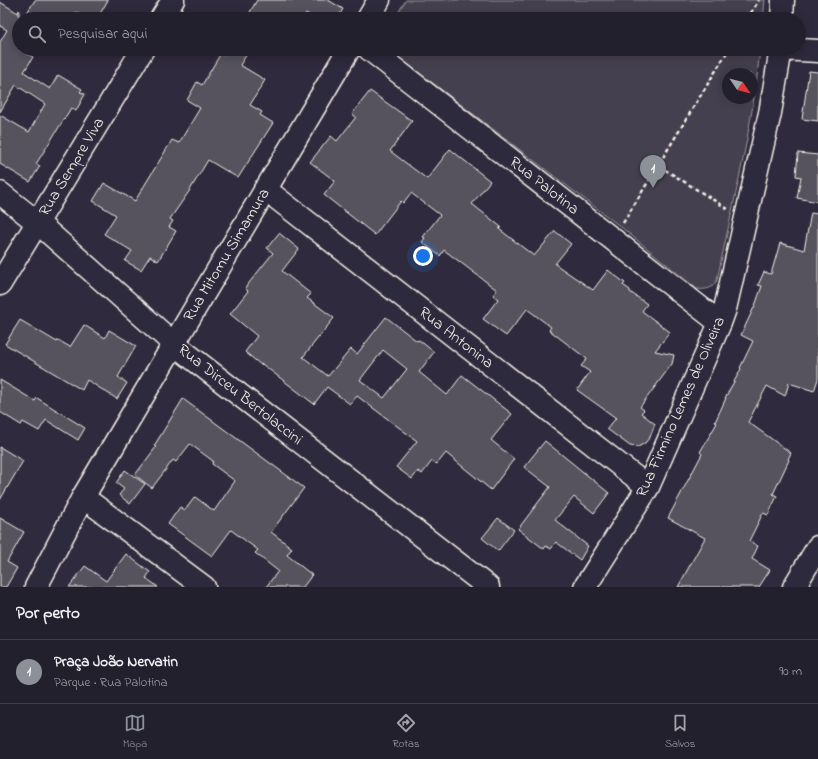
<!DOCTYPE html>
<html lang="pt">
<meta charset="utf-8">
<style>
body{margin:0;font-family:"Indie Flower",sans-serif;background:#2f2d3a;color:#f1f3f6}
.compass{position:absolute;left:722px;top:68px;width:36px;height:36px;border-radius:50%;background:#23202e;box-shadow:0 2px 10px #0003;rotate:125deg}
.you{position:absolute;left:423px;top:256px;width:14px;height:14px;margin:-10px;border:3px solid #fff;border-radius:50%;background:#1a73e8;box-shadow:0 0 0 6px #1a73e833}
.badge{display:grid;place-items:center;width:26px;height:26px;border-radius:50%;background:#8c9099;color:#fff;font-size:13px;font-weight:700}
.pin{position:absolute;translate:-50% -33px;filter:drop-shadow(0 1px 2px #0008)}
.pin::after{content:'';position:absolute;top:21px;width:14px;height:12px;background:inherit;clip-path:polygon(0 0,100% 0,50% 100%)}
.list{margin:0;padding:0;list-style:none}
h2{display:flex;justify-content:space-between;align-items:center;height:52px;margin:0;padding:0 16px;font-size:17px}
h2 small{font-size:13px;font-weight:400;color:#a3a3aa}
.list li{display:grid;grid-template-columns:26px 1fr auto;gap:12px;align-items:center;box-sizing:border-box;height:64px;padding:0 16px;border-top:1px solid #403e4a}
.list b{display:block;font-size:15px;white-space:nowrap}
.list p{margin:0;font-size:13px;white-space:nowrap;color:#a3a3aa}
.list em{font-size:13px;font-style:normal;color:#a3a3aa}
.icon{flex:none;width:22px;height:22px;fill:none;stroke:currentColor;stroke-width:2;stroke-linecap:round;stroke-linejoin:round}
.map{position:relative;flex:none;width:818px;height:587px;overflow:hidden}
.search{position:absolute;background:#23202e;box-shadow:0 2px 10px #0003;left:12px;right:12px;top:12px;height:44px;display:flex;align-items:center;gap:10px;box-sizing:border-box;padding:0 14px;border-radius:22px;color:#a3a3aa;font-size:15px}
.sheet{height:116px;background:#23202e}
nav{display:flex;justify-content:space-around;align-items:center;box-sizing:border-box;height:56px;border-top:1px solid #403e4a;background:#23202e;font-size:11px;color:#a3a3aa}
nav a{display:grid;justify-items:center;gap:2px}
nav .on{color:#8c9099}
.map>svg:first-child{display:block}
.green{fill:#454050;stroke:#9c989c;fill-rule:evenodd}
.building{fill:#56525f;stroke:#f4f1e8;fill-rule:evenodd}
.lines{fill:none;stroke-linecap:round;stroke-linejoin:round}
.minor-casing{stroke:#f4f1e8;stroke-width:25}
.path{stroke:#f4f1e8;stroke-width:2.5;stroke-dasharray:4 3;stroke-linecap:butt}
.minor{stroke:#2f2a3d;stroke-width:22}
.labels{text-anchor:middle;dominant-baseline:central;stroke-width:3;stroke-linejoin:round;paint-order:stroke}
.street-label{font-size:16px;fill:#f4f1e8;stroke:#2f2a3d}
</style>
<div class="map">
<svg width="818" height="587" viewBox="0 0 818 587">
<rect width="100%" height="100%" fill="#2f2a3d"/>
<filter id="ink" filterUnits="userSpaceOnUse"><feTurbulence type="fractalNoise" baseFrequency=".025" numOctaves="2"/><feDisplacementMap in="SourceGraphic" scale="8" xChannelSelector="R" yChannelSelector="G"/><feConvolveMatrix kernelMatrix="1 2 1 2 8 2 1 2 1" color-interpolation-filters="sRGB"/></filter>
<g filter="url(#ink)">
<!-- green -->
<path class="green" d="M406,0H765L763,19H394Z
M392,49H760C753,127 733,203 717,280C713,289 706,290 697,289L621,227L396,55ZM728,74H752V98H728Z"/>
<!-- building -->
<path class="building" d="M35,0H108L97,19H87L76,12L72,19H23Z
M257,0H328L343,9L337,19H316L306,13L303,19H246Z
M0,2L18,13L19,10V49L33,57L24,72L50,89L58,75L82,89L80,92L85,94L76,111L71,108L36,164L40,166L30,182L0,164V115L29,132L45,104L16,85L0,112V42L7,30L0,26Z
M227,49H250L240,65L265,80L250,105L262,112L260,115L273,123L238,178L208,160L190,190L170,219L173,221L169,227L176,231L158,261L150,256L141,270L125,261L132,251L104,234L116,215L93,201L104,183L135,201L172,140L179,143L200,108L187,100L197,82L202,85L221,53L224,55Z
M809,71L818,72V121L802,119Z
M370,91L412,121L390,151L427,179L450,149L490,181L472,204L501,227L499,229L534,256L555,231L571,244L555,264L593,290L608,270L625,283L623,285L630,290V292L647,304L642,311L670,332L655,351L674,355L672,364L640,407L644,410L641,413L655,424L650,437L645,443L638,447L630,446L607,429L616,418L577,390L590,372L581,366L587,359L549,330L551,327L527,309L506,336L483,319L498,299L493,295L497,290L444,250L440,256L422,242L425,238L423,237L440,215L411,193L403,203L401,201L375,235L324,195L335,181L310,162L331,136L337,141L356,117L352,114Z
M798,153L818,155V202L797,198L801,177L796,176Z
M811,213L818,214V379L814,391L789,383L785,396L767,386L748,422L791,453L788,459L789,460L773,494L777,496L768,515L763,513L749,541L758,546L752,559L770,570L759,587H678L705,538L668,518L702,454L700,452L717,423L715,422L726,398H725L741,369L740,368L753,341L741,335L756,303L762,286L758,285L764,272L771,274L780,243L804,250Z
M279,233L299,249L282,271L311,294L307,298L334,318L303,357L328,376L351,349L357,354L386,317L417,341L419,340L434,352L419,372L447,395L462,375L512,414L491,440L514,459L491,490L446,453L437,464L432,461L422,474L418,471L412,479L396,467L417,441L357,396L350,404L327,387L314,404L262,364L261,365L245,352L257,336L230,314L248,291L245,288L273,253L267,248ZM383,350L407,369L384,398L360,380Z
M20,320L57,342L58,340L70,347L84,325L105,338L109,330L136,346L118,377L127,383L117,399L87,380L82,390L5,344Z
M0,380L35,401L37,398L85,428L78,440L46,420L39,431L23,422L21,425L0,412Z
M183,399L304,488L271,532L292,548L287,555L312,575L303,587H266L278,571L255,553L258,550L231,530L212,556L168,524L180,507L185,510L195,497L214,511L235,481L212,464L213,461L190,444L176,462L173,460L152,488L135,475L156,447L154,446Z
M545,441L609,493L594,513L574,497L555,520L588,546L580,560L556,542L551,549L546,546L544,549L518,529L550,487L524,467Z
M0,447L23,461L0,500Z
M125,470L145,484L130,504L119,495L124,489L116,483Z
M0,518L24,532L7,562L17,568L6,587H0Z
M498,518L514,530L498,551L482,538Z
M126,554L150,572L146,578L158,587H69L85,566L106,581Z"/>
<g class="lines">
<!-- minor casing -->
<g class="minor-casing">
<path id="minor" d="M161,19L173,0
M368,19L379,0
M782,19L783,0
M369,49L720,323
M781,49L818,51
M265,189L648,487
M0,193L38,223L174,344L488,587
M0,284L143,49
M83,497L204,587
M36,587L83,497L349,49
M585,587L648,487L720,323L725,309L770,113L781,49
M794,587L818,547"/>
</g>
<!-- path -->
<path class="path" d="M747,19L759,0
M659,166L728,209
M623,223L729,49"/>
<!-- minor -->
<use href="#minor" class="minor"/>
</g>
</g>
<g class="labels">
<!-- street labels -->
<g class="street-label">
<text transform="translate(72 167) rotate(-59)">Rua Sempre Viva</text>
<text transform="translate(544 186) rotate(38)">Rua Palotina</text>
<text transform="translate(227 255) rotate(-59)">Rua Mitomu Simamura</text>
<text transform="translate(456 338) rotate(38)">Rua Antonina</text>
<text transform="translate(240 395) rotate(38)">Rua Dirceu Bertolaccini</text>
<text transform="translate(681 407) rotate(-66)">Rua Firmino Lemes de Oliveira</text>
</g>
</g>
</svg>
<svg class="compass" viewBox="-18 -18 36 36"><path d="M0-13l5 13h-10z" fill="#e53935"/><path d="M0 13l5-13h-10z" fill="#a3a3aa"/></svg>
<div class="you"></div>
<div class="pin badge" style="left:653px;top:188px">1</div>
<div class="search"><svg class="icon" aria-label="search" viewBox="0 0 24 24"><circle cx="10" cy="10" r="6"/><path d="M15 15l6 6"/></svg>Pesquisar aqui</div>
</div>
<section class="sheet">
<h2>Por perto<small></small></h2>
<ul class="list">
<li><span class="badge">1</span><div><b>Praça João Nervatin</b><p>Parque · Rua Palotina</p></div><em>90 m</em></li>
</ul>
</section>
<nav>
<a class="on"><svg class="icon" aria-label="map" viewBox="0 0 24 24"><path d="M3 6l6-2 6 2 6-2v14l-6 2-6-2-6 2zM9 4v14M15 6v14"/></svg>Mapa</a>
<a><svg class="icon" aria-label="directions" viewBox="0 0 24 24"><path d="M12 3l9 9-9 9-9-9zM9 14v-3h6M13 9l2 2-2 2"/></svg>Rotas</a>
<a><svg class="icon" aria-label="saved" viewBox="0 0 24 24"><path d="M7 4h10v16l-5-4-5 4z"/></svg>Salvos</a>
</nav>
